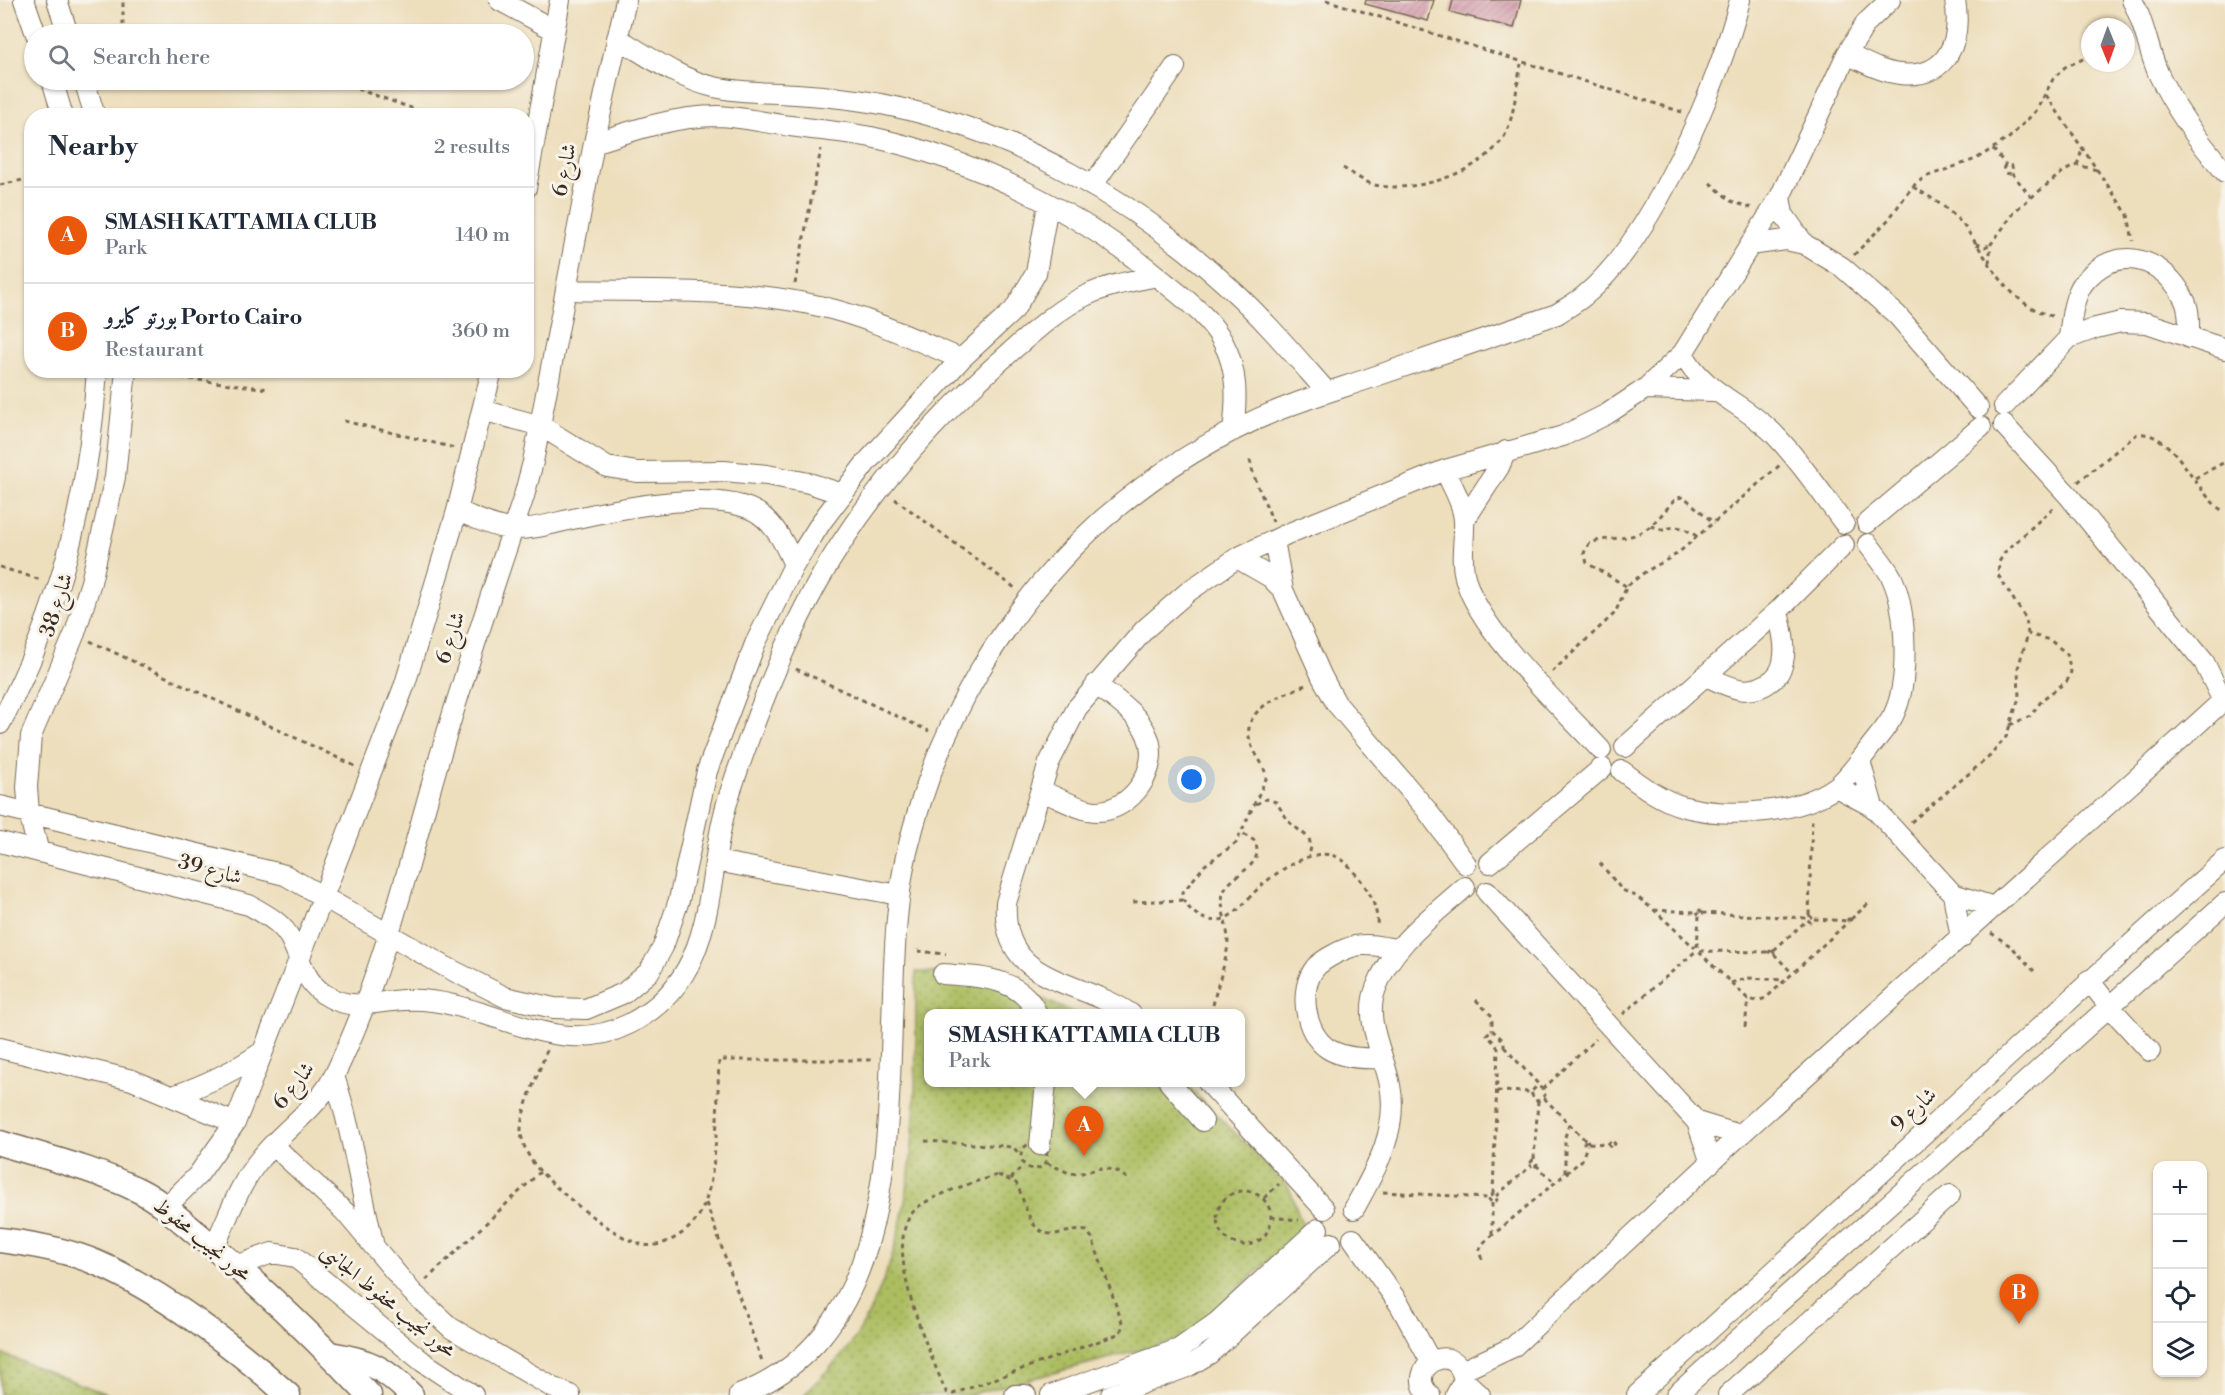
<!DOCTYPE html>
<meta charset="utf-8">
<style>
body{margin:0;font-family:"Libre Bodoni",Amiri,serif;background:#f6f6f7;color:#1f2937}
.controls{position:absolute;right:18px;bottom:18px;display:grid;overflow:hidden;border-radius:12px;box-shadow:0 2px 4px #0004}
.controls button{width:54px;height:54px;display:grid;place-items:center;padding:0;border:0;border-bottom:2px solid #e0e1e3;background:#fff;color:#1f2937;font:30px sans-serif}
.compass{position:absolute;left:2081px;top:18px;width:54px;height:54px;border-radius:50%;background:#fff;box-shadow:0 2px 4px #0004;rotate:179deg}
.you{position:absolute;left:1192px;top:780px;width:21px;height:21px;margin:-15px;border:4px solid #fff;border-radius:50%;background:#1a73e8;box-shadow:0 0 0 9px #1a73e833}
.badge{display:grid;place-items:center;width:39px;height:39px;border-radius:50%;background:#ea580c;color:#fff;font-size:20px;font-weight:700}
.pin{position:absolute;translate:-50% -50px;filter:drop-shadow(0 2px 3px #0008)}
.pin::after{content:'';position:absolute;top:32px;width:21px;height:18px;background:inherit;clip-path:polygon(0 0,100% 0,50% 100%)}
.popup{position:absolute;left:924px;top:1009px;width:321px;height:78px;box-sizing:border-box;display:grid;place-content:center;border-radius:12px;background:#fff;filter:drop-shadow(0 2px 4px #0005);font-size:20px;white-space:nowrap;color:#747a83}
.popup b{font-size:22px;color:#1f2937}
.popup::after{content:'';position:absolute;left:50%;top:100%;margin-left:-12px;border:12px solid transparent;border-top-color:#fff}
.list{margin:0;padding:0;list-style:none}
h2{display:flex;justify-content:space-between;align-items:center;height:78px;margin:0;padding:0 24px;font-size:26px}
h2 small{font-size:20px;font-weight:400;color:#747a83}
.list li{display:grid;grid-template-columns:39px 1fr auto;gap:18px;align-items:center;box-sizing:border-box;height:96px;padding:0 24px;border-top:2px solid #e0e1e3}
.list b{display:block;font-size:22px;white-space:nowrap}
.list p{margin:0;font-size:20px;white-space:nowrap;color:#747a83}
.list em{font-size:20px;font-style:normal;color:#747a83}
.icon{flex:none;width:33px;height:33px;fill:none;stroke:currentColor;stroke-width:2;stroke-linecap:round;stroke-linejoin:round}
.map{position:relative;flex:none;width:2225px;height:1395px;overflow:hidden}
.search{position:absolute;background:#fff;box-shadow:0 2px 4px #0004;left:24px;top:24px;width:510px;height:66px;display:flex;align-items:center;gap:15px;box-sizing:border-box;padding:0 21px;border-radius:33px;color:#747a83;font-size:22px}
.panel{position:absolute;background:#fff;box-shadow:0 2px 4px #0004;left:24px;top:108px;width:510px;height:270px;border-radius:24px}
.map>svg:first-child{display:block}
.grass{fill:url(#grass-dots);stroke:#74743f;stroke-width:1.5}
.building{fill:url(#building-hatch)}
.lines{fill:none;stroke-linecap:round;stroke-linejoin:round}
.minor-casing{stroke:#796955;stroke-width:22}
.major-casing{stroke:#796955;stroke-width:27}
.path{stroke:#796955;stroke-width:3;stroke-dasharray:4.5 4.5;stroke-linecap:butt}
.minor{stroke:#fff;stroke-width:20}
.major{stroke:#fff;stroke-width:24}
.labels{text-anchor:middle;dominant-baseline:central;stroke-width:6;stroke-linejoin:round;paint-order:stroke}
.street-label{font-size:21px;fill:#3b2a1e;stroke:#f7f3e8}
</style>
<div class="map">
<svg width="2225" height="1395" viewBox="0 0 2225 1395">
<defs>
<pattern id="grass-dots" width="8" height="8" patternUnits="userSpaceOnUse" patternTransform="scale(1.5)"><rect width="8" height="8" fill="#acbd60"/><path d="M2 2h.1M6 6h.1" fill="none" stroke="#8d9a4f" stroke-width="1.8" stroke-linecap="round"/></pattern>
<pattern id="building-hatch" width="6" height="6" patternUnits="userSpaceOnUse" patternTransform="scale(1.5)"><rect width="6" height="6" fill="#d59fb0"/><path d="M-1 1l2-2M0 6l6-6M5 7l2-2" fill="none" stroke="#ae828f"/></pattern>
</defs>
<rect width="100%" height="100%" fill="#f7f3e8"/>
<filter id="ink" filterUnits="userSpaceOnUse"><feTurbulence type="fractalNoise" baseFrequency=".0167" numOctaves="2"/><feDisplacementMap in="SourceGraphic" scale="12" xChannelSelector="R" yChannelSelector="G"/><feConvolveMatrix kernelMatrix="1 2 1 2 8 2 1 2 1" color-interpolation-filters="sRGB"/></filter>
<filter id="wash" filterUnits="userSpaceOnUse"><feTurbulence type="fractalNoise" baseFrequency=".008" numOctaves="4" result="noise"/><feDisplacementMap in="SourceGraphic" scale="24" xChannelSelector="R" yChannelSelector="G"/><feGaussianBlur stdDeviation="1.35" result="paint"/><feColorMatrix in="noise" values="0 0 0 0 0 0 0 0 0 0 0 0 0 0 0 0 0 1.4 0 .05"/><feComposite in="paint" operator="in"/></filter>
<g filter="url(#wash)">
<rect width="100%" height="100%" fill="#eddebc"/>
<!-- grass -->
<path class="grass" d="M916,972L1011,976L1027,992L1074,1013L928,1014V1082L1185,1083L1289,1187L1304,1229L1183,1339L969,1395H804C821,1375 845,1356 858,1333C923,1225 915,1093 916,972Z
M0,1353L109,1395H0Z"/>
<g id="blocks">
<!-- building -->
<path class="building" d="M1366,0H1434L1428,21L1365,4Z
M1453,0H1521L1514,28L1450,12Z"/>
</g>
</g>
<g filter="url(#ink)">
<use href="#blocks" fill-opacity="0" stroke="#796955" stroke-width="1.5"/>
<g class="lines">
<!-- minor casing -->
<g class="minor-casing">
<path id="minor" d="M24,0L36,34
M57,0L68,34
M499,0L554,30
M2132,0C2145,23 2148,51 2159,75C2176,111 2199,142 2225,172
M617,38C648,56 679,79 714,87C741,93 768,92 796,94C826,96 857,99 886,105C1015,131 1134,200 1231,289C1265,320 1296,357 1327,392
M1847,54C1864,62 1881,72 1900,74C1948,79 1962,41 1955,0
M52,80L63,116
M84,80L95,116
M594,143C634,130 675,116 718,116C742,117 767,123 790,126C817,130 845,132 871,137C976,160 1081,212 1163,281C1185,299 1209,316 1223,342C1238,370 1237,400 1233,431
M1092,186L1175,67
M526,188L560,0
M1780,197L1783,214L1804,244L1842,267L1897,315L1978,408
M1750,245L1786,240L1804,244
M567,290C651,292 737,287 819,306C868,317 914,339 961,359
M2069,338C2071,321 2073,295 2085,281C2118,242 2166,259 2185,301C2190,311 2189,327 2189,338
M1683,353C1704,394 1745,403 1775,435C1801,462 1822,494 1844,523
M1645,389L1714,391
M2004,406L2069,338L2096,328L2121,322L2147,323L2225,349
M482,410L541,426L607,467L637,472L724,471L767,475L809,483L842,494
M2004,425L2068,495L2204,662L2223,701
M1445,470C1452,486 1463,503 1464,521C1465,540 1460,558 1465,577C1477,629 1563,709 1601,750
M457,511C474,517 496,529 514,529C534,530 557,522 577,518C621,508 718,488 758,513C776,525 786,546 794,565
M1464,521L1499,467L1506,451
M1867,523L1981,427
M1274,540L1283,590L1322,677L1336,703L1426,809L1466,864
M1237,558L1270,577L1283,590
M1706,676C1729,687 1749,698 1771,681C1777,677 1782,669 1783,662C1787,646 1781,627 1778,611
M0,724C60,611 89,498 97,370
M1625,747L1778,611L1844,545
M1860,761L1873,807
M1622,771C1642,786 1662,801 1685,807C1729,818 1798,814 1836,787C1847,779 1857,764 1866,753C1874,741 1886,729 1893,716C1910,683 1907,611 1892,578C1886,566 1876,555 1868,544
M1836,787L1873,807L1953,894L1994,907
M1041,791C1058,797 1080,811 1097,811C1132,811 1162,767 1147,735C1138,713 1114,699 1096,684
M0,806L285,875L446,967L505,997L554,1008L586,1009L624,993L649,972L663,947L679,900L707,771L755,644L794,565L822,521L866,463L961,359L1014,310L1036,273L1048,205
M0,842L249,905C265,914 283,923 291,940C302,962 305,985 329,997C353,1011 378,1001 404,1000C421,999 437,1001 453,1005C514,1019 567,1055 629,1024C724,975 702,874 731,790C754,721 783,645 818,582C868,492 939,414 1016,347C1037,329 1059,309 1083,297C1107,285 1132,281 1157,276
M38,849L29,813L27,787L31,736L75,633L91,582L115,477L126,370
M716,861L899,895
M1490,863L1602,768
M1487,892L1697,1122L1711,1163
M1953,894L1961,938
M943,974C977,977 1021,976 1037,1014
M2089,980L2109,1006L2150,1051
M1131,1014C1078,978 1001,985 1006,903L1049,763L1077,708L1145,629L1189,591L1237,558L1287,534L1445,470L1563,436L1607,414L1645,389L1683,353L1780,197L1847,54L1866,23L1890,0
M0,1048L132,1080L235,1123
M1381,1058C1364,1059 1342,1058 1327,1048C1305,1033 1298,990 1315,968C1323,959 1343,949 1355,946C1369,943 1383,947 1396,949
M334,1076C352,1130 360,1187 373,1242
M1169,1082L1203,1121
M1208,1082L1324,1209
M173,1096C205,1085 233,1072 262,1052
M1697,1122L1740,1135
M273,1145L345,1212L412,1292L451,1328L552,1387L570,1395
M1040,1145L1046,1082
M165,1208L198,1175L235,1123L298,962L405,684L457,511L492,370
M1354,1209C1375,1171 1399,1131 1390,1085C1384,1053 1363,1021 1376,988C1392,944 1432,917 1465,887
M1353,1239L1400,1305L1431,1362
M214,1247C228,1218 239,1184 260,1159C283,1129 318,1109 335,1074C381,979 406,874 435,773C462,680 493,588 524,496L533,462L594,143L626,0
M236,1266L272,1253L295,1257L423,1362L473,1395
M1462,1371L1513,1347L1740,1135L2225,699
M1464,1380L1480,1395
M739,1395C942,1316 868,1019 907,852C937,725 1005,607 1102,520C1158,471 1224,430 1294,404C1322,393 1351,385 1379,375C1438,355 1498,334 1557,314C1566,308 1576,303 1584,296C1651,242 1719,84 1740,0
M1015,1395H1026
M1051,1395L1179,1349L1216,1323L1318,1229
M1111,1395L1187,1367L1209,1354L1331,1243
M1430,1395C1402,1371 1455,1335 1464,1380L1456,1395
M1637,1395C1835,1219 2027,1035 2225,860
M1676,1395L2225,903
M1728,1395L1950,1195"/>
</g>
<!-- major casing -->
<g class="major-casing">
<path id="major" d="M0,1143C46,1157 95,1169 138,1190C159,1200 178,1218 196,1233C258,1283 315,1338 369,1395
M0,1240C33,1244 67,1250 97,1263C160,1290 238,1349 288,1395
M330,1354C368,1360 384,1367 411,1395"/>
</g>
<!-- path -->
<path class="path" d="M1326,0L1682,112
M123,34V0
M332,80L434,116
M2046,95L2128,215L2133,241
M1993,149L2006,165
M2003.5 169a4.5 4.5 0 1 1 9 0a4.5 4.5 0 1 1-9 0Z
M2077,165L2083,147
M1343,168C1352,173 1364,182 1375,185C1416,194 1484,172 1505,135C1514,118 1517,83 1521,64
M2012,173L2031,197
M1710,183L1731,201L1751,208
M0,185L32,178
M1913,187C1932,198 1950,209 1964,226C1990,261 2007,304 2052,316
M1976,244L1985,247L1991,244
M1854,255L1889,219L1912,187L1925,177L1976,159L2009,138L2036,111L2053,79L2065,67L2090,56
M1989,263L1991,244L2017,209L2064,171L2077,165L2097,170
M795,284L821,149
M145,373L269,389
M344,421L455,448
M1250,460C1254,482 1265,501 1273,522
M2195,478L2225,462
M2078,482L2137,434C2176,430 2196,497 2225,512
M895,499L1015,588
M1651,526L1663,530C1679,524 1684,528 1698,537
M0,567L41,580
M1626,586L1587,563L1584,553L1589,544C1603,537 1619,540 1635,535C1654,528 1663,511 1677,498L1684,497L1714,523
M90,641L355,766
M796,669L929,731
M1552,672L1615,613L1627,586L1645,572L1677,554L1780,465
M1305,685C1282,696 1238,709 1251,744C1255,756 1266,765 1266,779L1236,843L1205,865L1183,892V900C1192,914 1208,926 1226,918C1240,911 1251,894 1263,884C1281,869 1316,845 1339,858C1347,862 1352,870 1358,877C1370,890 1379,911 1377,928
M2010,725L2030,716L2043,699L2067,681L2071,672L2067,654L2050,640L2028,634
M1256,804L1266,799L1276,802L1290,823L1309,838L1311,847L1309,856
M1911,822L1990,756L2006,737L2019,698L2018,668L2028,634L2026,619L1998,575L1999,562L2005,552L2055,506
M1600,863L1622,890L1636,896L1654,910L1695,948
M1133,902L1183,900
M1654,910L1697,912L1700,910L1702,913L1699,915L1697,912
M1702,913L1806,918L1809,915L1813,919L1810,922L1806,918
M1809,915L1812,818
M1814,919L1848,921
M1848,919H1850L1851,922H1848Z
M1851,919L1869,903
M1991,933L2012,947L2034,971
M1697,947L1699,916
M1772,950L1774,953L1772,955L1769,952Z
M1774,950L1806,921
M918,951L946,954
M1700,951L1769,952
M1699,952L1748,999L1757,1001L1766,998L1848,922
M1774,954L1792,973
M1731,983L1747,978L1784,980
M1476,1000L1492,1016V1030
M1212,1014C1214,989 1227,965 1228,941C1228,926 1218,902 1224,891C1234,871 1265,868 1255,841L1242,833
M1623,1014L1696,951
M1745,1027L1748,999
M1492,1030L1504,1041V1047L1498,1048L1487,1034Z
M1504,1047L1540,1086
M547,1050C540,1071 520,1110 521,1132C522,1146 531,1162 541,1172C560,1193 617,1240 644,1245C662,1249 689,1232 698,1217C719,1185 717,1100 719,1060H872
M1543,1089L1596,1039
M1497,1091L1531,1092L1537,1086L1543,1089L1545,1095L1538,1101L1534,1100L1531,1092
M1544,1098L1585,1140
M1587,1140L1589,1143L1585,1145L1584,1143Z
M925,1141L1005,1146L1014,1148L1020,1155
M1021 1156a13 13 0 1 1 26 0a13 13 0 1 1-26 0Z
M1589,1143L1608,1144L1612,1140L1615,1144L1611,1148L1608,1144
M1534,1159L1538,1101
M1531 1163a3 3 0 1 1 6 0a3 3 0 1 1-6 0Z
M1047,1163L1069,1173L1078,1174L1101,1168L1115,1170L1127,1178
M1536,1165L1554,1182
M1565,1173V1137L1569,1124
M998,1175L1016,1183C1026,1200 1027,1235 1054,1234C1065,1233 1075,1229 1087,1231L1092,1238L1123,1325L1120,1333L1113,1336L953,1394L946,1392L943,1385C928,1347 878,1241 917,1208C930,1196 979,1180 998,1175Z
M1011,1179L1023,1165
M1217 1218a27 27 0 1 1 54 0a27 27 0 1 1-54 0Z
M1383,1192L1488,1198L1493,1194L1497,1200L1492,1203L1488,1198
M1493,1194L1498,1048
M1496,1196L1532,1165
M1264,1198L1279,1184
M706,1203L762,1361
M1492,1203V1234
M1271,1217L1299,1220
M1482,1259L1479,1252L1482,1244L1582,1160L1587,1145
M426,1280L540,1172"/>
<!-- minor -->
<use href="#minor" class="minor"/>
<!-- major -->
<use href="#major" class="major"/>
</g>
</g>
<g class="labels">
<!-- street labels -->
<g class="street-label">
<text transform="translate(565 170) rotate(-79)">شارع 6</text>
<text transform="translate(57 605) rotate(-72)">شارع 38</text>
<text transform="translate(451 638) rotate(-72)">شارع 6</text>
<text transform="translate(210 870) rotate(15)">شارع 39</text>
<text transform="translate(294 1086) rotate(-52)">شارع 6</text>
<text transform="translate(1914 1110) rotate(-43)">شارع 9</text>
<text transform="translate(202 1240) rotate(39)">محور نجيب محفوظ</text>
<text transform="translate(388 1301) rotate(39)">محور نجيب محفوظ الجانبى</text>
</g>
</g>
</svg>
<div class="controls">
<button>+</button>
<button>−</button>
<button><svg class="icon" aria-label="locate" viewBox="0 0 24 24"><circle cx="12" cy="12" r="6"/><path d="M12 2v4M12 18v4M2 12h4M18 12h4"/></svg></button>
<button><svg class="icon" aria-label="layers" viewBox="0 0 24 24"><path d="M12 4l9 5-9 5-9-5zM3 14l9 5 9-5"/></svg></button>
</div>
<svg class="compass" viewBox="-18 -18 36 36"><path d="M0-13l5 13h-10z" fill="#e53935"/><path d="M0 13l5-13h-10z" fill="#747a83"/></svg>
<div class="you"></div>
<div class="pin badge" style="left:1084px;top:1156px">A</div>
<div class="popup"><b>SMASH KATTAMIA CLUB</b>Park</div>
<div class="pin badge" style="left:2019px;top:1324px">B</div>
<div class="search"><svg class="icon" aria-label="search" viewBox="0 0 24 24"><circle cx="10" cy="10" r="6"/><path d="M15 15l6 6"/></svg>Search here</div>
<section class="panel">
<h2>Nearby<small>2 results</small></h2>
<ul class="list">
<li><span class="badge">A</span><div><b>SMASH KATTAMIA CLUB</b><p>Park</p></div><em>140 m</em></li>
<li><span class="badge">B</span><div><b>بورتو كايرو Porto Cairo</b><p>Restaurant</p></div><em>360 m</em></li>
</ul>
</section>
</div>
